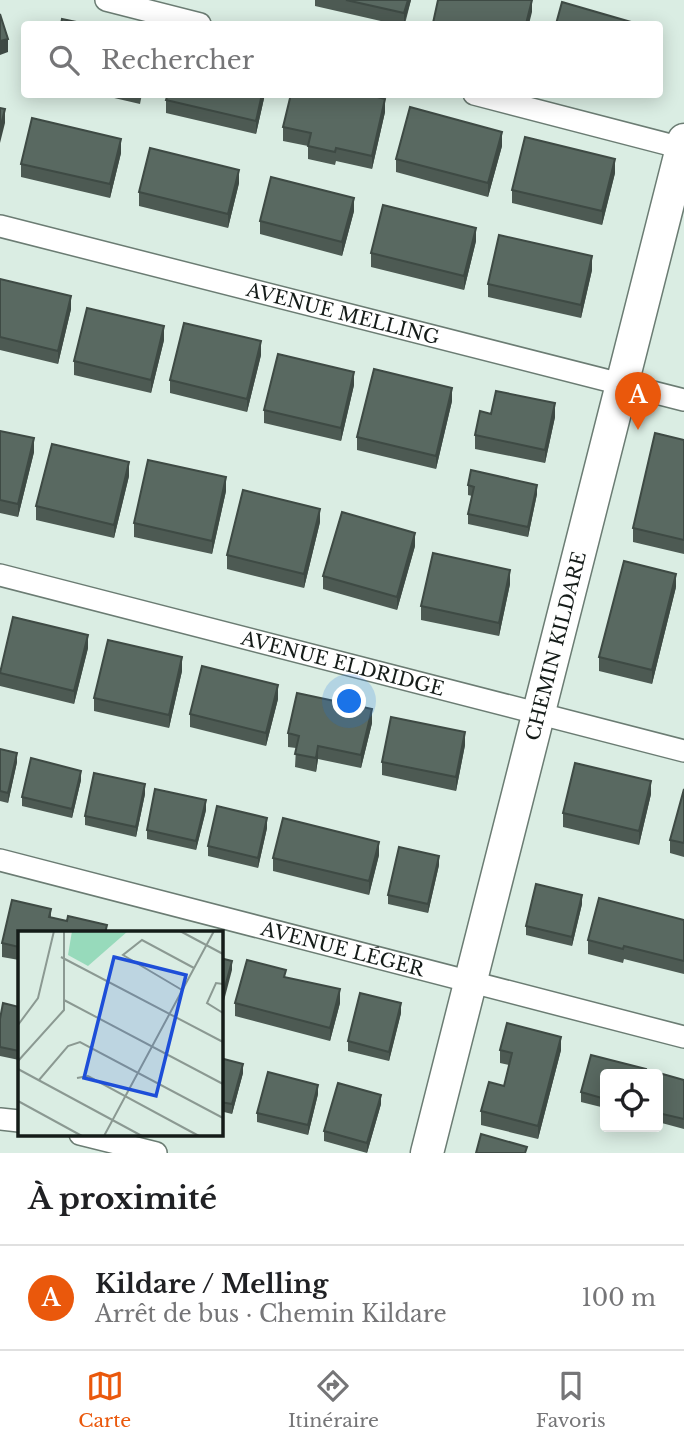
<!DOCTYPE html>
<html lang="fr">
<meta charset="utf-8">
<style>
body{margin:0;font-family:"Libre Baskerville",serif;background:#f2f2f2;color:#202124}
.controls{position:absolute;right:21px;bottom:21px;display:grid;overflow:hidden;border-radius:7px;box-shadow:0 4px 18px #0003}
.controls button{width:63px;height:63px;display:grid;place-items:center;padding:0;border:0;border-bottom:2px solid #e0e0e0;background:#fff;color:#202124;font:35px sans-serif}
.you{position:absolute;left:350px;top:702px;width:24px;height:24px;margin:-18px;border:5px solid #fff;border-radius:50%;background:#1a73e8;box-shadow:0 0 0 10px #1a73e833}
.badge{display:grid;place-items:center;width:46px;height:46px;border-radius:50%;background:#ea580c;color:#fff;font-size:23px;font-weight:700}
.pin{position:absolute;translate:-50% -58px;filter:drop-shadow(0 2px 4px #0008)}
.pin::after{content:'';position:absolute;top:37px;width:24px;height:21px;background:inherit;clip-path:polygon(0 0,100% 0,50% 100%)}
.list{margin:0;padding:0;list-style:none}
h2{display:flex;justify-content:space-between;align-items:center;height:91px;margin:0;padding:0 28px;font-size:30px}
h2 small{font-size:23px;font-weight:400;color:#757577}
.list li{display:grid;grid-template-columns:46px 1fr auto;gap:21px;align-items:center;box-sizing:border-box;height:105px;padding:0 28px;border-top:2px solid #e0e0e0}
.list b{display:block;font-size:26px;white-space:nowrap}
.list p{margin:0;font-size:23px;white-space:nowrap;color:#757577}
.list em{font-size:23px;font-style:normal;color:#757577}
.icon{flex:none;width:38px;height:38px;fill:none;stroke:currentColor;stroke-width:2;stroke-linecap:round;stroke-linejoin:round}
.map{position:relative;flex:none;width:684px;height:1153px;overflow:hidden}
.search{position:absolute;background:#fff;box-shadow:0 4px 18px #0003;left:21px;right:21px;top:21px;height:77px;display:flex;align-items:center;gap:18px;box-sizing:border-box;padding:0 24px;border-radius:7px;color:#757577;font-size:26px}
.sheet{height:196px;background:#fff}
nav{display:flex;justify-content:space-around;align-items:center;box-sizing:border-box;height:98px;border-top:2px solid #e0e0e0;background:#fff;font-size:19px;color:#757577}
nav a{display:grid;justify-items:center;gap:4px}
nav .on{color:#ea580c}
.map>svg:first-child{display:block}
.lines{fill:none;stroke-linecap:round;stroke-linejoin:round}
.street-casing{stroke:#6b7c73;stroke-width:24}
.secondary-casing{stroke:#6b7c73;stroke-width:35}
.street{stroke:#fff;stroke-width:21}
.secondary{stroke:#fff;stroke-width:32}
.wall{fill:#4d5a53}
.shaded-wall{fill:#3e4a44}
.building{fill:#596961;stroke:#3e4a44;stroke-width:2}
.labels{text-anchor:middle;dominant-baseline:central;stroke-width:7;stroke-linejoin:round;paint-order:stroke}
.street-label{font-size:19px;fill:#151c19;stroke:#fff}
.inset-road{fill:none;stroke:#8b9992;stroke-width:2}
.view{fill:#1d4ed8;fill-opacity:0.15;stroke:#1d4ed8;stroke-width:3.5}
.inset-edge{fill:none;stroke:#151c19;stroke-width:3.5}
</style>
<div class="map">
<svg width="684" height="1153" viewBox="0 0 684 1153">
<rect width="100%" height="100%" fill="#daede3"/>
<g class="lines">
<!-- street casing -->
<g class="street-casing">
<g id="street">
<path d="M106,0L200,24"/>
<path d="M474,94L682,148"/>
<path id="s1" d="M0,226L684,400"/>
<path id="s2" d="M0,575L684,751"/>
<path id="s3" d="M0,860L684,1037"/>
<path d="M0,1119L19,1121"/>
<path d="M80,1134L156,1153"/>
</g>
</g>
<!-- secondary casing -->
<g class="secondary-casing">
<g id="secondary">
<path id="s4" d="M427,1153L684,140"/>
</g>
</g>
<!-- street -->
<use href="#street" class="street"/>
<!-- secondary -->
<use href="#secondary" class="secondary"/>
</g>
<!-- wall -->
<path class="wall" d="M315,0H411L405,24H394L315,6Z
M97,94H142L140,104Z
M265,94L256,134L166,113V100Z
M385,112L372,169L336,161L335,165L308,159V146L283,141V127Z
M502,146L488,197L396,172V159Z
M121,153L110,198L21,177V164Z
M615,173L602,225L512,203V190Z
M239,183L228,228L139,206V192Z
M354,211L342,256L260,234V221Z
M476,241L464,290L371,267V253Z
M592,270L581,318L488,297V284Z
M0,279L71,309L58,364L0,350Z
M164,340L151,393L74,375V361Z
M261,355L247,412L170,393V380Z
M354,385L341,441L264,423V410Z
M452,401L436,469L357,450V437Z
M491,414L555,417L545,463L475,449V435Z
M0,431L34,452L18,517L0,513Z
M684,440V554L633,542V528Z
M129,476L114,538L36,520V506Z
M468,485L537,494L528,537L468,524V514L472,496L468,495Z
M226,491L212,554L134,537V523Z
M320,522L304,588L227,569V555Z
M415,546L397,610L323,589V576Z
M510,584L499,636L421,620V606Z
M676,587L652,684L599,671V657Z
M88,648L74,704L0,686V670Z
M182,671L169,728L94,711V698Z
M278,699L266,746L190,727V714Z
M372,723L361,768L318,759L316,772L295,767L296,748L288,747V733Z
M465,745L456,791L382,775V762Z
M0,749L17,762L8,803L0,801Z
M81,780L72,818L22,806V797Z
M684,789V857L670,853V840Z
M145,794L136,837L85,825V816Z
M651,794L639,845L563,827V813Z
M206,810L196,850L147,839V830Z
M267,828L258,868L208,856V846Z
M379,855L369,895L273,871V858Z
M439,865L428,913L388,904V895Z
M12,900L51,909V917L67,921L68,916L107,925V933H19V960L2,957V943Z
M582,904L572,946L526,935V926Z
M684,920V974L624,959L623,963L588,954V940Z
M286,978L340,1003L330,1041L235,1016V1003Z
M19,1007V1060L0,1056V1019Z
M401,1013L389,1061L348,1051V1041Z
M500,1050H561L538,1139L481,1125V1111L504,1086L509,1065L500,1063Z
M591,1055L646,1069V1074H605V1108L581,1102V1092Z
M220,1058L243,1073L232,1114L220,1111Z
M658,1078L684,1080V1129L658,1122Z
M318,1094L308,1135L257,1122V1113Z
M381,1104L367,1153L324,1141V1131Z"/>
<!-- shaded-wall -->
<path class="shaded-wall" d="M408,0H411L404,24V13Z
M532,0V12L529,24H526Z
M8,39V52L0,55V41Z
M262,94H265L256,134V121Z
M385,99V112L372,169V156Z
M5,109V123L0,143V129Z
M502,132V146L488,197V183Z
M121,139V153L110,198V184Z
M615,159V173L602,225V211Z
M239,170V183L228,228V214Z
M354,198V211L342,256V242Z
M476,228V241L464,290V276Z
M592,256V270L581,318V305Z
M71,296V309L58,364V351Z
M164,326V340L151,393V380Z
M261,341V355L247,412V399Z
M354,372V385L341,441V428Z
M452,388V401L436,469V456Z
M555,403V417L545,463V450Z
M34,438V452L18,517V504Z
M129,462V476L114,538V525Z
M226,477V491L212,554V541Z
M537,485V494L528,537V527Z
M320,509V522L304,588V574Z
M415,533V546L397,610V597Z
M510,570V584L499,636V623Z
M676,574V587L652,684V670Z
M88,635V648L74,704V691Z
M182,657V671L169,728V715Z
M278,685V699L266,746V733Z
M372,709V723L361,768V755Z
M465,732V745L456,791V777Z
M318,746V759L316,772V758Z
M17,753V762L8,803V793Z
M81,771V780L72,818V809Z
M651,781V794L639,845V831Z
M145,784V794L136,837V827Z
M206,800V810L196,850V841Z
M267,818V828L258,868V858Z
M379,842V855L369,895V881Z
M439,856V865L428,913V904Z
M582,895V904L572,946V937Z
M232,961V970L221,1012V1002Z
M340,989V1003L330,1041V1028Z
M401,1003V1013L389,1061V1052Z
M561,1037V1050L538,1139V1126Z
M243,1064V1073L232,1114V1104Z
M318,1085V1094L308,1135V1125Z
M381,1095V1104L367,1153V1143Z"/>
<!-- building -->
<path class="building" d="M346,0H408L404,13Z
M438,0H532L526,24H440L433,23Z
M562,2L638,24H556Z
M0,14L8,39L0,41Z
M62,19L86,24H61Z
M168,94H262L256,121L166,100Z
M291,94H366L385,99L372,156L336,148L335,152L308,146L311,133L283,127Z
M410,107L502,132L488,183L396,159Z
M0,108L5,109L0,129Z
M32,118L121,139L110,184L21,164Z
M525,137L615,159L602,211L512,190Z
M150,148L239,170L228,214L139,192Z
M271,177L354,198L342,242L260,221Z
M383,205L476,228L464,276L371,253Z
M499,235L592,256L581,305L488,284Z
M0,279L71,296L58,351L0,337Z
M87,308L164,326L151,380L74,361Z
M184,323L261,341L247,399L170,380Z
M278,354L354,372L341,428L264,410Z
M374,369L452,388L436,456L357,437Z
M496,391L555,403L545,450L475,435L480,411L491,414Z
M0,431L34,438L18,504L0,500Z
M655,433L684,440V540L633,528Z
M52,444L129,462L114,525L36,506Z
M148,460L226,477L212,541L134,523Z
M471,470L537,485L528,527L468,514L474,487L468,485Z
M243,490L320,509L304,574L227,555Z
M342,512L415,533L397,597L323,576Z
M433,553L510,570L499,623L421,606Z
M624,561L676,574L652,670L599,657Z
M13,617L88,635L74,691L0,673Z
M108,640L182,657L169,715L94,698Z
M202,666L278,685L266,733L190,714Z
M297,693L372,709L361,755L318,746L316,758L295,754L299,736L288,733Z
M391,717L465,732L456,777L382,762Z
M0,749L17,753L8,793L0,791Z
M31,758L81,771L72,809L22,797Z
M575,763L651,781L639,831L563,813Z
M94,773L145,784L136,827L85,816Z
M155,789L206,800L196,841L147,830Z
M684,789V843L670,840Z
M217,806L267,818L258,858L208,846Z
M283,818L379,842L369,881L273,858Z
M399,847L439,856L428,904L388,895Z
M536,884L582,895L572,937L526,926Z
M599,898L684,920V961L624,946L623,949L588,940Z
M12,900L51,909L49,917L67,921L68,916L107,925L105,933H19V947L2,943Z
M220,958L232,961L221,1002H220Z
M247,960L286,970L284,977L340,989L330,1028L235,1003Z
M360,993L401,1003L389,1052L348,1041Z
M3,1003L19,1007V1051L0,1047V1019Z
M507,1023L561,1037L538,1126L481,1111L489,1082L504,1086L512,1053L500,1050Z
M591,1055L646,1069L645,1074H605V1099L581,1092Z
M220,1058L243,1064L232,1104L220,1102Z
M268,1072L318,1085L308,1125L257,1113Z
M659,1073L684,1080V1119L658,1113V1078Z
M338,1083L381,1095L367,1143L324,1131Z
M481,1134L527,1147L525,1153H476Z"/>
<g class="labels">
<!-- street labels -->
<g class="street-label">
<text stroke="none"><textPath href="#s1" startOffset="354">AVENUE MELLING</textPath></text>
<text stroke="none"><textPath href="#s4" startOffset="523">CHEMIN KILDARE</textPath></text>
<text stroke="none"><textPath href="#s2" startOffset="354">AVENUE ELDRIDGE</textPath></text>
<text stroke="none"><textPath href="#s3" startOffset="354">AVENUE LÉGER</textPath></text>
</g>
</g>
<!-- overview -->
<g transform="translate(18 931)">
<rect width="205" height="205" fill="#daede3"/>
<path d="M54,0H110L70,35L50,24Z" fill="#97dabb"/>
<path class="inset-road" d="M162,0L205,23M43,26L205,111M205,53L198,52L189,72L205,82M164,59L105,24L124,9L176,37M46,69L205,153M0,94L20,67L36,0M0,130L46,79V0M0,138L124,205M59,147L70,145L181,205M21,149L50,115L62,111L205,187M0,170L64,205M86,205L196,0"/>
<path class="view" d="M96,26L168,44L138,165L66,147Z"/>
<rect width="205" height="205" class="inset-edge"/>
</g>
</svg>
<div class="controls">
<button><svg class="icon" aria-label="locate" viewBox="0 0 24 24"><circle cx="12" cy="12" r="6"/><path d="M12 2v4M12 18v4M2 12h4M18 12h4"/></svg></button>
</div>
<div class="you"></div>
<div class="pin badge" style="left:638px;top:430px">A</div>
<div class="search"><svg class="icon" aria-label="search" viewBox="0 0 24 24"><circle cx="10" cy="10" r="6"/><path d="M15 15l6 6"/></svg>Rechercher</div>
</div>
<section class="sheet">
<h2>À proximité<small></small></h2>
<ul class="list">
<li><span class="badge">A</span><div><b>Kildare / Melling</b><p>Arrêt de bus · Chemin Kildare</p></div><em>100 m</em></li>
</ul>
</section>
<nav>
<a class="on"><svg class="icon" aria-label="map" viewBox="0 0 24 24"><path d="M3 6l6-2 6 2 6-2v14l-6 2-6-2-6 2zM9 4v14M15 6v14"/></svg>Carte</a>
<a><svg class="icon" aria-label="directions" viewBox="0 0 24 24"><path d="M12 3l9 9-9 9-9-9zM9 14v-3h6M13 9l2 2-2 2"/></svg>Itinéraire</a>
<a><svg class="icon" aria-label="saved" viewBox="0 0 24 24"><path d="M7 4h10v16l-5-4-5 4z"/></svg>Favoris</a>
</nav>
